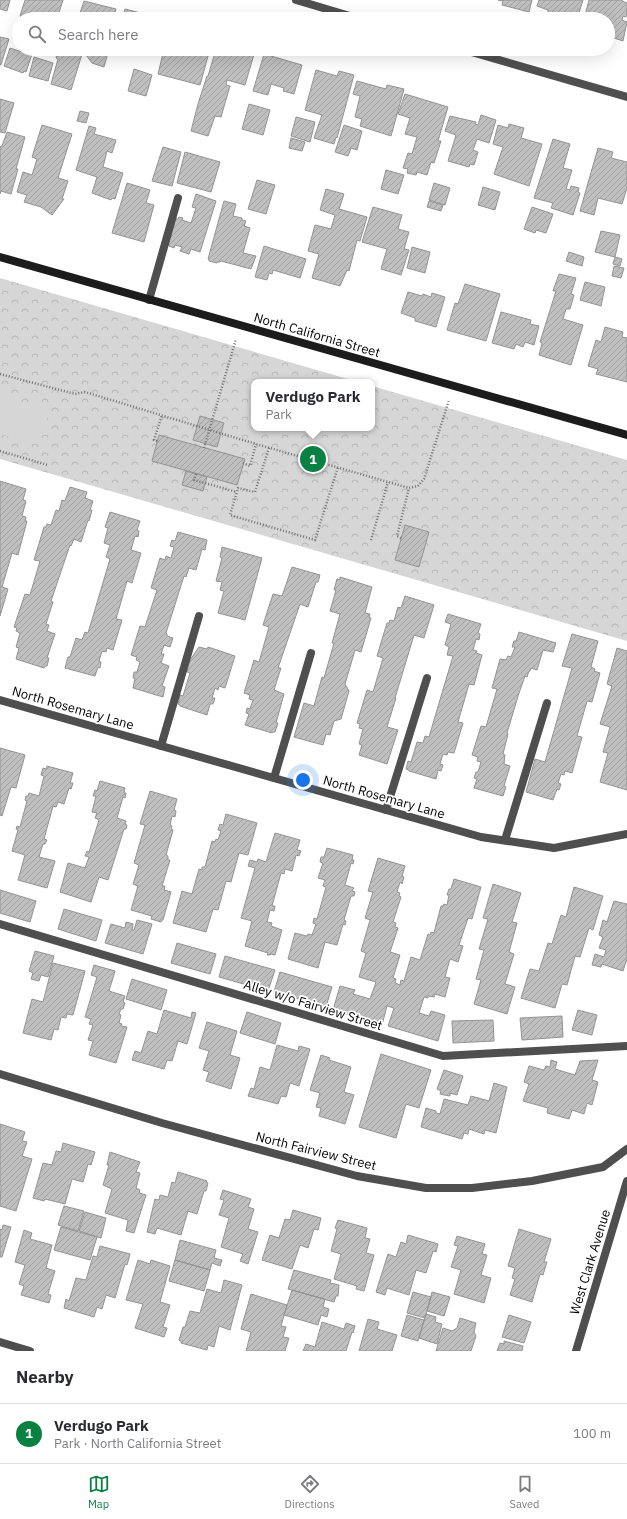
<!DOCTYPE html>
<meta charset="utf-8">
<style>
body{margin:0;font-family:"IBM Plex Sans",sans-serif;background:#f7f7f7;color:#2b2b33}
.you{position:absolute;left:303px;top:780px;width:14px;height:14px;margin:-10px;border:3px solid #fff;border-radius:50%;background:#1a73e8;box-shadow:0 0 0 6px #1a73e833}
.badge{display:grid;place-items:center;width:26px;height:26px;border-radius:50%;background:#0b8043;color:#fff;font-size:13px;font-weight:700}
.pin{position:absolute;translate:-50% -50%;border:2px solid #fff;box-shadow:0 1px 4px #0006}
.popup{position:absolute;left:251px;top:379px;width:124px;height:52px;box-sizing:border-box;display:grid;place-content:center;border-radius:8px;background:#fff;filter:drop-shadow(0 1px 3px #0005);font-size:13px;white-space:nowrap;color:#7c7c81}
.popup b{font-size:15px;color:#2b2b33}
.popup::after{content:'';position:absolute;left:50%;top:100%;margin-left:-8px;border:8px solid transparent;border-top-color:#fff}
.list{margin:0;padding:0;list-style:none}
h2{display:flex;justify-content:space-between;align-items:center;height:52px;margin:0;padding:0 16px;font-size:17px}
h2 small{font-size:13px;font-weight:400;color:#7c7c81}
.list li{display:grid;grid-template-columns:26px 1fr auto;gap:12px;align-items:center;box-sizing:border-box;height:60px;padding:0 16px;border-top:1px solid #e1e1e2}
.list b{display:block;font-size:15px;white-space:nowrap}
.list p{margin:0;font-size:13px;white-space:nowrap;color:#7c7c81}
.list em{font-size:13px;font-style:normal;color:#7c7c81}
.icon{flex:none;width:22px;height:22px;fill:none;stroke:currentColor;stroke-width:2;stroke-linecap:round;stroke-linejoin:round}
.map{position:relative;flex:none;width:627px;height:1351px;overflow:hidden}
.search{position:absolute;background:#fff;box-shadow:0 4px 16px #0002;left:12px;right:12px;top:12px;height:44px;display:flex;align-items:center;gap:10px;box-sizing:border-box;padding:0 14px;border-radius:22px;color:#7c7c81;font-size:15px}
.sheet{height:112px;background:#fff}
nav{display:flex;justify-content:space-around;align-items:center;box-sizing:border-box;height:56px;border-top:1px solid #e1e1e2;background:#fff;font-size:11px;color:#7c7c81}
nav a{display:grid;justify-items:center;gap:2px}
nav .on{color:#0b8043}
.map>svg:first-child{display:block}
.park{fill:url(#park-crowns)}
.pitch{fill:#d6d6d6}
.building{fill:url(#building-hatch);stroke:#939393}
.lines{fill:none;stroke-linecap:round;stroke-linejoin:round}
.path{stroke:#717171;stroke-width:2.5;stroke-dasharray:1 2;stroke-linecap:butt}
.lane{stroke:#4f4f4f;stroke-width:8}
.street{stroke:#4f4f4f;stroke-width:8}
.secondary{stroke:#1c1c1c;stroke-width:8}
.labels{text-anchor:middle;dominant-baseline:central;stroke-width:3.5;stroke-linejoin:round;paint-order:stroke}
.street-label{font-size:13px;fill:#000;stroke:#fff}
</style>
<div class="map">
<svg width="627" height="1351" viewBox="0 0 627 1351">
<defs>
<pattern id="park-crowns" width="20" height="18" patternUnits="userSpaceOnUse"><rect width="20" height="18" fill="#d6d6d6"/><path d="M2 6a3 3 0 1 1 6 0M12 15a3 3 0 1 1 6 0" fill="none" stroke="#b6b6b6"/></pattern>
<pattern id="building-hatch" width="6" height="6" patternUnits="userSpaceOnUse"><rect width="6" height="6" fill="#bfbfbf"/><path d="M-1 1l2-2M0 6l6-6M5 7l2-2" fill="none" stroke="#a2a2a2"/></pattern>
</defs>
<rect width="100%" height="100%" fill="#fff"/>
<!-- park -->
<path class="park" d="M0,278L358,382H254V428H372V386L627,460V641L0,459Z"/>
<!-- pitch -->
<path class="pitch" d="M0,396L50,410L39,445L0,434Z"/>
<!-- building -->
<path class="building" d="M0,0H10L7,11L0,9Z
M25,0H63L57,19H29L20,16Z
M498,0H532L529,12L502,5L503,1Z
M539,0H583L577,19H559L560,16L548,12V10L537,6Z
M589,0H622V1L627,3V12L626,17L623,16L622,20L627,22L623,41L608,36L611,24L608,23V19H584Z
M84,1L116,9L113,19H78Z
M125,9L160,18V19H122Z
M0,37L9,39L1,65H0Z
M10,48L22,52L23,50L28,52V53L32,54L26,72L24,71L23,73L4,66Z
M58,49H109L104,67L92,63L83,51L71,90L51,84L58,59L56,58Z
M164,49H210L200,85L158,74Z
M216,49H247L255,51L245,85L227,80L226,85L230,86L221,117L215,116L208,136L191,131L198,104L207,76H208Z
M264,54L302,65L294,94L283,91L284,88L271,84L268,95L253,91Z
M34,57L53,63L48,81L29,76Z
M134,69L152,75L146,96L128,91Z
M316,70L337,76L339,71L354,75L337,138L336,137L334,144L314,138L322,115L305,110Z
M357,81L386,89L387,85L404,89L391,136L360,126L362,119L355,117L360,96L353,94Z
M405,94L448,107L438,141H441L434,163L431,162L427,175L417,172L416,175L407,173L408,169L403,168L408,153L412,154L417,137L405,134L410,118L398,114Z
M0,99L14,103L5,133L0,132Z
M249,104L270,110L263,135L242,129Z
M80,111L89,113L86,123L77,121Z
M481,115L496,120L489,143L477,139L473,150L478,152L474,165L470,164L469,167L448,161L456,135L445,131L450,116L476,122L475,124L478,125Z
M296,117L315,122L310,142L291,136Z
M509,124L524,128L521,138L542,144L529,186L494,174L503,147L493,144L498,125L508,128Z
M42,125L72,134L58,178L68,181L62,199H64L52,215L41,207L24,202L27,195L17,192L23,172L32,175L37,159L32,157Z
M344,125L362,131L357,150L351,148L348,156L335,152Z
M89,126L96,128L94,134L116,140L112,153L107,151L103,167L123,173L115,199L112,198L111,200L92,193L97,177L76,170Z
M7,132L25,137L16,169H18L11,194L1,191L0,194V147L2,146Z
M291,138L305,142L302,151L289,148Z
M553,139L570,144L563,168L572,170L566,189L570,190L571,186L579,188L578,192L580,193L573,215L551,208L553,203L534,198Z
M163,147L181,152L172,186L152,181Z
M598,148L613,152L611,158L627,162V188L622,204L598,198L594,215L580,211Z
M185,152L220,162L211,192L177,183Z
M386,170L404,175L398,194L381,189Z
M257,180L275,185L266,214L248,209Z
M127,183L150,190L146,203L154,205L144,242L112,233Z
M434,183L450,188L445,205L429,200Z
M483,187L500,192L495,210L478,205Z
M326,189L344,194L339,209L367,217L360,241L357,240L349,271L347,270L340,286L312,278L319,254L308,251L315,225L331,229L335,215L320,210Z
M196,194L216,201L200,252L191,249L189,254L180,251L182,247L175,245L174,248L169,246L168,243L175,219H178L179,217L183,218L182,220L191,223L196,208L192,207Z
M224,201L236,204L233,216L242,218V220L246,221L244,226L250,228L243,253L256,256L251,269L221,261L220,262H217V263L209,261V259H208Z
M429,201L443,205L441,211L427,207Z
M373,207L402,215L398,229L409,232L404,249L409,250L401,275L381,269L387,249L362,242Z
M532,207L553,214L546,233L536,230L535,233L524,229Z
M601,231L620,235L615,257L595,252Z
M264,246L306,259L300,278L273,270L272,274L269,273L267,280L255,277Z
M412,247L430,252L425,273L407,268Z
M569,252L584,257L582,266L566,261Z
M615,257L622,259L620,266L613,264Z
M614,266L624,268L621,278L612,276Z
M559,274L576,278L571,294L574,295L570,309H566L563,319L583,325L571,365L539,355L542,343L540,342L556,291H553Z
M585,282L605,287L601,306L580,300Z
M465,284L500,294L486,341L447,330L455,303L458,304Z
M408,292L422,296L423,294L431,297L432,293L445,297L436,327L415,321V318L401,313Z
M501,312L531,320L530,324L539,326L534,345L525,342L523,347L516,344L514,349L492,343Z
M605,327L623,332L622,337L627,338V382L596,374L598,369L588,366L596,340L601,342Z
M200,416L224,423L217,447L193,440Z
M159,435L245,459L237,485L152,461Z
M186,471L207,477L203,491L182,485Z
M0,481L26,489L23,500L26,501L22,516L26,517L25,521H27L18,555L12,553L2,587L8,589L0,616Z
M70,487L87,492L85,498L93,501L90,510H92L89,521L88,520L81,542L74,539L71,546L70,545L51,601L53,602L46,624L49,625L47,631L55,634L47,658H49L47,666H45L44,668L16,659L19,648L16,647L20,633L16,631L17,628L14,627L25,594L30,595L40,561L34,560L44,527H46L47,524L51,525L56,510L59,511L62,500L65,501Z
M110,512L140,521L137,530L139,531L138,537L135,536L131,550L141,553L132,583L127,581L116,619L122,620L113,650L107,648L106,652L102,651L99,661L101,662L100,668L98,667L95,676L65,668L68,657H70L76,638L82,640L85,632L88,633L110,559L106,557L110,545L104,543L108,528L105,527Z
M405,525L429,532L419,567L395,560Z
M178,532L207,540L205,550L202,549L196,570L189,568L186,577L184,576L166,633L167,634V636L173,638L170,647L164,645L161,654H164L161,663L169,666L162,686L165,687L163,697L133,688L135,678H133L134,672H137L140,662L136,660L137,657L131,655L140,626L145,627L157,590L151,588L160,558L165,560L166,556L171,558L174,547L170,546L172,540L175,541Z
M222,547L262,558L245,620L218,613L224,591L220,590L222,582L216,581L222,558L220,557Z
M292,567L320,575L318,582H316L308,607L300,604L278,668H281L274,690L284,694L276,723H278L275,732H273L272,733L245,725L249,714L246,713L247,708L250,709L253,700L249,699L250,695L244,693L254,660L259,662L269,627L263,625L273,594L282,596Z
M340,577L372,587L365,613L370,614L369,618H371L361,652L355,650L345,684L349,691L341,719L334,721L330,735L326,734L323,745L294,737L304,703L314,706L322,677L324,678L334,643H332L340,614L330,611L336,590H334L337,579L340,580Z
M405,596L434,605L424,638L414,635L395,698H396L387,727L398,730L387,764L359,755L362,745L359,744L363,729L359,728L360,724L357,723L367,690L373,692L383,658L377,656L387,623H389L390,620L394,621L398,607L401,608Z
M448,614L481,624L478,633L480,634L479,640L476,639L473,650L477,651L476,653L482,655L474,685L469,684L458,722L463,723L454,753L448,752L447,755L443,754L440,764L443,765L441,771L438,770L436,779L409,771V770L406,769L408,761L411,762L417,742L423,743L425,736L429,737L453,656L447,655L449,647L445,645L451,624L445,622Z
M519,632L556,643L553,652L543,650L537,670L531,668L530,671H529L527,677L525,676L518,696L507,733L508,734L503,754L505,755L504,764L510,766L504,786L506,787L503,796L474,788L477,779L474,778L476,772H478L481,762L477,761L478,757L472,755L481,726L486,727L497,689L492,688L500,659L506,660L508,656L511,657L515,647H512L514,641H516Z
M572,634L598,641L591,667L595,669L594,671L600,673L592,702L587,701L577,736L582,737L572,773L565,771L564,775L561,774L558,783L561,784L559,790L557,789L553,800L526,792L535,759L545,762L572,668L562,666Z
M199,647L207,649L208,647L235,656L225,688L219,686L218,690L215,688L212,698H215L213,704H210L207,715L180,706V705L178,704L180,695L183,696L190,673L185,671L188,663Z
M617,648L627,651V790L600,782L608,753L603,752L610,727L600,724L612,686L607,684Z
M0,748L25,755L16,788L11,787L2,816L0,815Z
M47,766L73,773L70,783H73L71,789L69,788L64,804L58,802L56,807L53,806L44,839L47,840L45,844H43L39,857L55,861L47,888L18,880L25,855L12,851L18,830L16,829L17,826L20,827L27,801L25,800L26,796H28L29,793L39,796L44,776L41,775L43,768L46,769Z
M100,781L125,788L124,793H126L125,798L123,797L117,818L126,821L125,824L127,825L126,829H124L108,880L99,877L91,902L60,892L68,863L85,868L89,857L85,856L87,851L89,852L99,820L95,818L97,813L92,812L96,796H93L95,790L97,791Z
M150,791L177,799L174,810L176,811L175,817L172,816L170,825L172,826L171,829L173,830L166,855L168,856V860H170L162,886H165L164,890L171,892L163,920H162L161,922L151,919L152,916L131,910L138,886L133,884L139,865L134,863L145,825L140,824Z
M226,814L257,823L248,855L239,853L231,882L226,881L218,910L213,909L206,932L173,923L182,891L192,894L199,869L202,870V867H205L212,841L215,842L216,839L218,840L221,831L218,830L220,824L223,825Z
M275,833L300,840L297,850L301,851L299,856L296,855L292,871L285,869L284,874L281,873L272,906H275L274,911L270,910L267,922L272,923L271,926L282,930L275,955L271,954L270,955H267L268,953L245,946L252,921L241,918L255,868L248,866L250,860L257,862L258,859L266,862Z
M327,848L353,855L352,860H354L353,864L351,863L345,885L354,888L352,891L355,892L354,896H351L344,920L346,921L345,925L343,924L337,945L325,942L318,968L288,959L295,933L307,936L308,934L312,935L316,924L313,923L314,918L317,919L326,887L323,886L325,880L318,878L323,863L320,862L321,857H324Z
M378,858L405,866L402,876L404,877L402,884L400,882L397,892L400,893L399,896L401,897L393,922L396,923L395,927L398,928L390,952L400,955L393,978L396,979L395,983L400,985L401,980L404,981L411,957L420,960L428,934L430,935L431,932L434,933L441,906H443L444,904L447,905L449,895H447L449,889H451L454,879L481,887L472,919L468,918L459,945L463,946L458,962L450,959L445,977L450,978L445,997L435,994L434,997L428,996V998L424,997L419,1013L429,1016L431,1011L445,1015L438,1041L388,1026L394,1008L387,1006L382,1025L333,1010L340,986L355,990L353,994L370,999L376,982L359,977L366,953L361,951L370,920L365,918L373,892L368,891Z
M493,884L521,893L512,922L517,923L509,952L514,954L505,984L515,987L507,1014L474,1004L481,980L476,979L484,950L479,949L488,919L483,918Z
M574,887L603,896L593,930L589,928L580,957L575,956L567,985L562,984L555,1008L521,998L530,969L539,971L548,943L552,944L561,915L566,917Z
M0,890L36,901L30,922L0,913Z
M614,901L627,904V959L623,971L602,964L601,967L592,965L595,954L604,957L606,950L599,948L603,937L599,935L603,920L607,922Z
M64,909L102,920L96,941L58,929Z
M137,920L152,924L143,954L105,943L111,924L125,928L126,922L133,924L132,930H134Z
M177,943L216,954L210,974L171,963Z
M35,951L54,956L48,977L41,975L39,981L31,979L33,973L29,971Z
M225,956L275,970L268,991L219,977Z
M53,963L85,971L73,1015L67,1014L66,1018L61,1017L58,1030L54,1029L51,1040L23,1033L32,999L43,1002Z
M94,965L115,971L109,991L125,996L123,1002L125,1003L123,1009H121L119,1014L121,1015L119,1023L122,1024L121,1026L127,1027L116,1063L89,1055L93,1041L88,1040L93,1025L89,1024L91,1019L85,1017L97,977L91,975Z
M280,972L332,987L326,1007L274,992Z
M132,979L167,990L161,1010L126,999Z
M164,1010L191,1018L192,1012L196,1013L187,1044L178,1041L172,1061L167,1060L164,1069L132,1060L135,1051L141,1053L148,1031L157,1034Z
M578,1010L597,1015L592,1035L572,1030Z
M247,1012L281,1023L275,1044L240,1033Z
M562,1016L563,1037L522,1040L520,1018Z
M493,1020L494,1041L453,1043L452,1021Z
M207,1022L237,1031L230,1055L240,1058L231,1089L206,1081L209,1072L203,1070L209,1051L199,1048Z
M277,1045L298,1051L299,1046L310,1049L299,1086L290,1083L286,1097L281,1096L278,1104L248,1096L251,1088L254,1089L260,1067L270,1070Z
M381,1054L431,1070L419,1108L406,1104L396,1138L359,1127Z
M321,1055L330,1058L329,1060L351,1067L344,1092L354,1095L345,1124L319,1116L321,1108L316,1107L320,1093L310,1090Z
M551,1060L557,1062L555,1069L575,1075L580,1061L598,1060L592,1080L598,1082L592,1105L587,1103L584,1114L572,1110L569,1119L547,1113L548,1108L523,1101L529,1084L524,1082L529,1066L544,1070L546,1066L550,1067Z
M444,1070L463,1076L457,1095L450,1093V1096L444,1095L440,1094L441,1091L437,1089Z
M494,1083L507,1087L496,1133L485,1130L484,1134L469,1129L468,1134L464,1133L462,1139L421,1127L426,1108L436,1111V1113L440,1114L444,1099L468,1105L471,1096L489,1101Z
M0,1124L25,1132L22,1141L27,1142L22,1156L32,1159L16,1211L0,1206L1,1185H0Z
M63,1143L95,1152L91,1165L88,1164L83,1182L72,1179L65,1204L45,1199L44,1201L33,1198L43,1163L52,1165L56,1151L61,1152Z
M110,1152L140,1162L136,1172L140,1173L136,1188L140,1190L139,1193L146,1195L134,1233L126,1231L128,1220L105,1213L112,1189L103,1185L109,1165H107Z
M178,1172L207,1181L206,1182L208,1183L206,1191H204L197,1214L188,1211L181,1235L157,1228L155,1234L147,1232L155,1199L159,1200L160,1195L168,1197L172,1182L175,1183Z
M223,1190L251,1199L248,1207L254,1209L248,1229L258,1232L248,1264L240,1261L243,1254L221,1247L229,1218L219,1215L224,1200L220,1199Z
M64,1206L84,1211L78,1231L58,1225Z
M293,1210L321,1218L318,1230L314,1229L308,1248L300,1245L292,1269L262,1260L270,1235L279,1238L285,1219L290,1220Z
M85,1212L106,1218L101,1238L79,1231Z
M338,1220L367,1228L365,1238L370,1239L366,1253L374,1255L364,1291L356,1289L357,1286L334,1279L341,1254L331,1251L337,1229L335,1228Z
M3,1225L11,1227L2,1257H0V1229L2,1230Z
M61,1227L97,1237L90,1260L54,1250Z
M519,1229L551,1239L544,1262H547L543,1275L540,1274L532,1302L510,1295L515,1279L512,1278L515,1268L508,1266Z
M24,1230L32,1233L30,1239L52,1245L46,1268L55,1271L48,1294L51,1295L49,1303L21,1295L24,1286L19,1284L25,1265L15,1262Z
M408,1235L438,1244L436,1252L433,1251L426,1273L416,1270L409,1295L387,1288L385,1295L376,1292L388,1254L396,1257L401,1242L406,1244Z
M457,1236L485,1244L482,1254L487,1255L481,1275L491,1278L484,1303L454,1294L461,1270L451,1267L458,1246L454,1245Z
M180,1240L216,1250L214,1258L222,1260L220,1266L212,1263L210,1270L175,1260Z
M100,1246L130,1254L127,1265L125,1264L115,1298L106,1295L102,1309L97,1307L94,1317L64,1308L66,1299L69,1301L76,1278L86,1280L93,1256L97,1257Z
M138,1260L150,1264L151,1260L170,1266L160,1302L170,1305L163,1327L167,1328L164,1337L135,1328L143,1304L126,1300Z
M175,1260L210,1270L204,1291L169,1281Z
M294,1270L331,1280L330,1283L339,1285L338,1296H336L334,1302L288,1289Z
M224,1280L242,1285L230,1330L219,1326L214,1347L208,1345L207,1350L181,1343V1341L179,1340L183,1327H185L190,1311L200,1313L207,1289L221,1293Z
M292,1290L325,1299L323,1307L329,1309L327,1317L321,1315L318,1325L284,1315Z
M413,1292L431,1297L425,1318L407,1313Z
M432,1292L450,1297L444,1316L427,1311Z
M251,1294L287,1305L281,1326L286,1327L283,1337L289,1338L285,1351H246L251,1332L241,1329Z
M426,1314L436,1317L435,1322L442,1324L437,1344L419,1338Z
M407,1315L424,1320L418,1341L401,1336Z
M509,1315L531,1322L524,1343L502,1337Z
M460,1318L476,1323L474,1332L476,1336L471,1351H436L443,1328L452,1331L457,1328Z
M368,1319L379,1322L377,1329L397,1335L392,1351H359Z
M322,1322L344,1329L346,1323L355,1326L353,1333L352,1332L346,1351H303L306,1344L315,1347Z
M504,1341L523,1346L522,1351H497L500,1343L504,1344Z"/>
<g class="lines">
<!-- path -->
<path class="path" d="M0,374L75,394L85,392L256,444L409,488L418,486L424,479L449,400
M157,441L154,440L162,415
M204,448L236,339
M269,448L255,492L238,488L230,515L315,540L338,467
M0,451L48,465
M243,463L250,466L256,444
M196,474L194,480L237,492
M401,538L397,536L409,488
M371,540L388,482"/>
<!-- lane -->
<path class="lane" d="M149,300L178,198
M161,746L199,616
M274,778L311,653
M386,810L427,678
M505,840L547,703
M0,924L443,1056L627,1046"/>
<!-- street -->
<path class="street" d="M296,0L360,19
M461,49L627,97
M0,700L481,837L554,848L627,834
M0,1074L162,1123L357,1176L426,1188H472L532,1181L603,1167L627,1149
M0,1342L30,1351
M576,1351L627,1181"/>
<!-- secondary -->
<path class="secondary" d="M0,257L627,435"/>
</g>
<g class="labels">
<!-- street labels -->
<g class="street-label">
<text transform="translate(317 335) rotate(16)">North California Street</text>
<text transform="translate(73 708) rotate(16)">North Rosemary Lane</text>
<text transform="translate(384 797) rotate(16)">North Rosemary Lane</text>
<text transform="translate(313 1005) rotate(17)">Alley w/o Fairview Street</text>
<text transform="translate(316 1151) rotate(14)">North Fairview Street</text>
<text transform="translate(590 1262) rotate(-73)">West Clark Avenue</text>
</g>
</g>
</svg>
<div class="you"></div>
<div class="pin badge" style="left:313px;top:459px">1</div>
<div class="popup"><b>Verdugo Park</b>Park</div>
<div class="search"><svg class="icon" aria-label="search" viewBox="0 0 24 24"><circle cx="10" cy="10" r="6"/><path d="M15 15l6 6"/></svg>Search here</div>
</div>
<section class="sheet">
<h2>Nearby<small></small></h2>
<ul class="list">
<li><span class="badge">1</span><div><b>Verdugo Park</b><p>Park · North California Street</p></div><em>100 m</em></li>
</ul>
</section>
<nav>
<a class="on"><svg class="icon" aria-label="map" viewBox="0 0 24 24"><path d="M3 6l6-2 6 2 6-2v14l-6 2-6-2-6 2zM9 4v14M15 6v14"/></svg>Map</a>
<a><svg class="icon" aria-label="directions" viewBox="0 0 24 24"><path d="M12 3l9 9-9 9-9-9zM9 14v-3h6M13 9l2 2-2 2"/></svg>Directions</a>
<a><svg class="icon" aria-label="saved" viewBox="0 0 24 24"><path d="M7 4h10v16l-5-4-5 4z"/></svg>Saved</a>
</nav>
